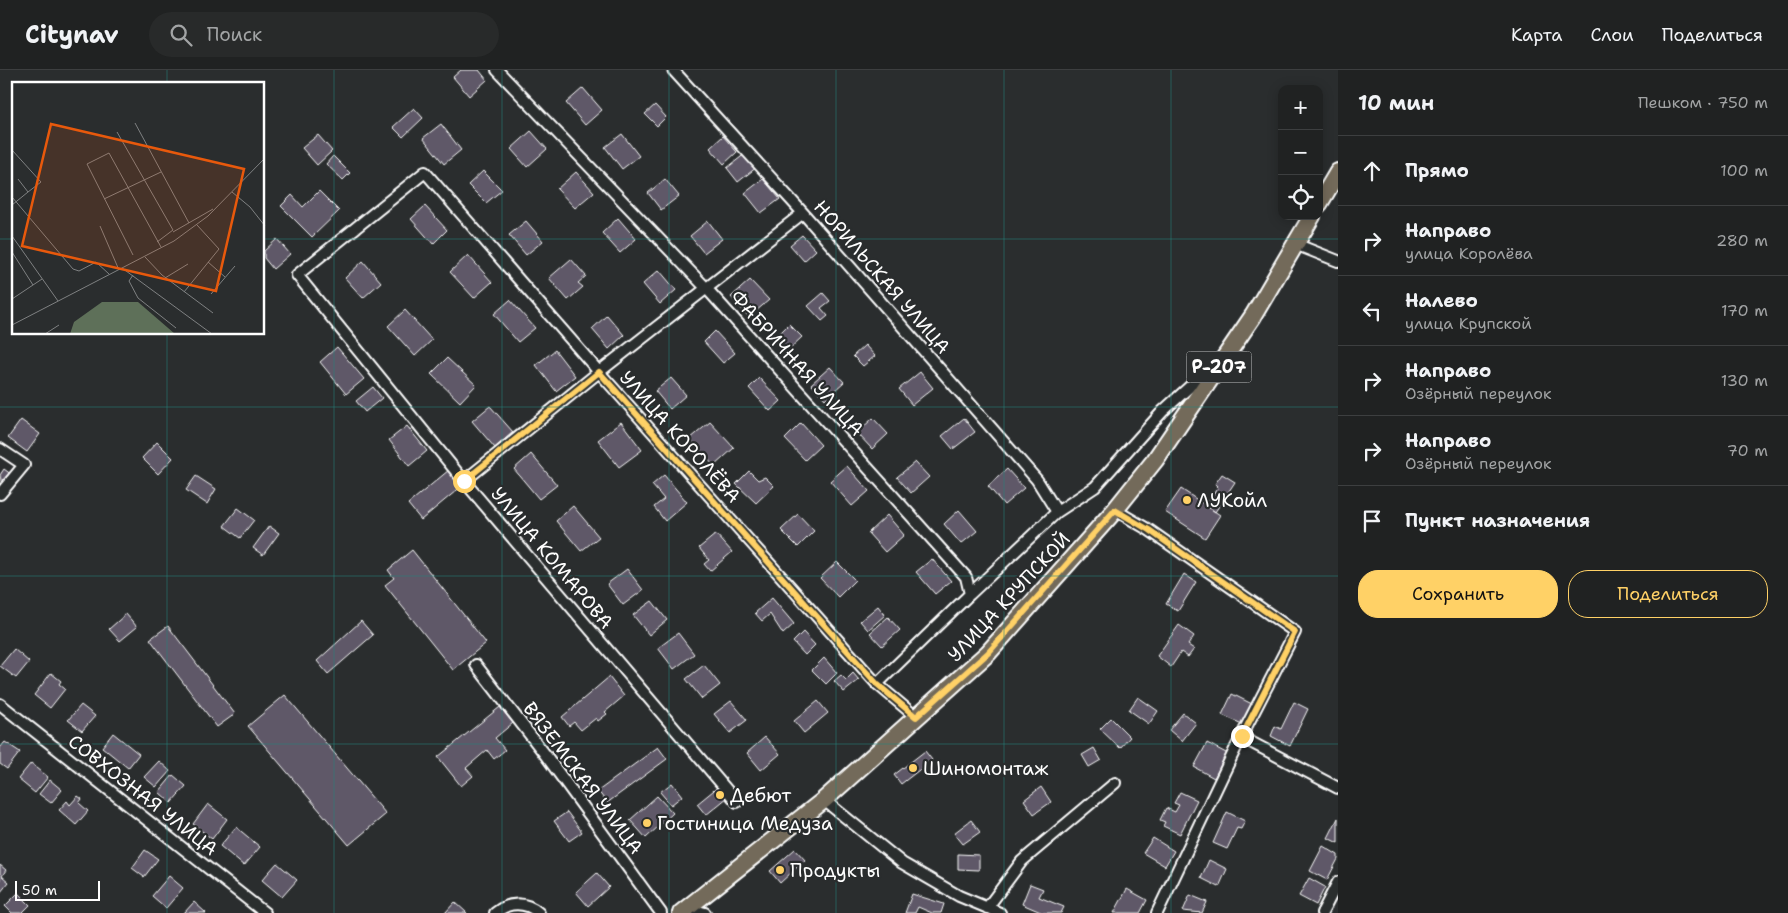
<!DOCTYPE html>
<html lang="ru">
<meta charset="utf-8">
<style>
body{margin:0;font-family:"Shantell Sans",sans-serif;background:#282a2a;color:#f1f3f6}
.controls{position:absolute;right:15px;top:15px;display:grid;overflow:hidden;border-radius:10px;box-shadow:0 2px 12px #0003}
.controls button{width:45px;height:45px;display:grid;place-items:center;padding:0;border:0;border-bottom:1px solid #3d3f40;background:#202222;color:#f1f3f6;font:25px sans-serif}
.scale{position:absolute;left:15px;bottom:12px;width:85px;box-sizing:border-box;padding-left:5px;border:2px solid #fff;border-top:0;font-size:14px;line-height:18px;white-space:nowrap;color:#fff;-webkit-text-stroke:4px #2a2d2e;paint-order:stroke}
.stop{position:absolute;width:15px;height:15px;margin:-11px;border:4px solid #ffd166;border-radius:50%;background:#fff}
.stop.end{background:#ffd166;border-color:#fff;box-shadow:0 1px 5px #0008}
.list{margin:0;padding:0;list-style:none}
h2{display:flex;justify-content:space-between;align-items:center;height:65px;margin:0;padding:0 20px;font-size:21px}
h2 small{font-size:16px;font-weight:400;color:#a2a4a5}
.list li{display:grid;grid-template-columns:32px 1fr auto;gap:15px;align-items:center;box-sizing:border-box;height:70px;padding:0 20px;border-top:1px solid #3d3f40}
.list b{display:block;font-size:19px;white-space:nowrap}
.list p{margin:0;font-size:16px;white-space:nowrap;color:#a2a4a5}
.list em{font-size:16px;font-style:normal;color:#a2a4a5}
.actions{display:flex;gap:10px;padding:15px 20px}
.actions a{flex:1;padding:11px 0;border:1px solid #ffd166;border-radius:20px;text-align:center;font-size:18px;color:#ffd166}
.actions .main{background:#ffd166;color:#111}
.icon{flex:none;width:28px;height:28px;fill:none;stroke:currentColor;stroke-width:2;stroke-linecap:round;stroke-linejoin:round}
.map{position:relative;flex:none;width:1338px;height:843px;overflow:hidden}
header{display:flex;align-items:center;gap:30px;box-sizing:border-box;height:70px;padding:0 25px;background:#202222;border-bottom:1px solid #3d3f40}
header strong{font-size:24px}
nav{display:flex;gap:28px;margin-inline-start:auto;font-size:18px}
.search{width:350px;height:45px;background:#282a2a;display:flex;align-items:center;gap:12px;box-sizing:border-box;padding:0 18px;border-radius:28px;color:#a2a4a5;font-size:19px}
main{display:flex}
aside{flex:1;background:#202222}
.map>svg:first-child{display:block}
.building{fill:#5f5868;stroke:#fff}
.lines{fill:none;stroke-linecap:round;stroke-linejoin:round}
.street-casing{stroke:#fff;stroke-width:14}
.primary-casing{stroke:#fff;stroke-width:20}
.street{stroke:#2a2d2e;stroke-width:10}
.primary{stroke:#736b5a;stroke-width:16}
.route{stroke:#ffd166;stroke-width:6}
.grid{fill:none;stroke:#27847c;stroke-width:1;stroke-opacity:0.55}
.poi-dot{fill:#ffd166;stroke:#2a2d2e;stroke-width:2}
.labels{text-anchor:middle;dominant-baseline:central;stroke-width:4.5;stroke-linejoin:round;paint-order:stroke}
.shield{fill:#2a2d2e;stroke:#bfc0c0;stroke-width:1}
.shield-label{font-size:18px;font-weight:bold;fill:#fff}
.street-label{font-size:19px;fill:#fff;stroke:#2a2d2e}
.poi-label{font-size:19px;fill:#fff;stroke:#2a2d2e;text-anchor:start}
.inset-road{fill:none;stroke:#7f8182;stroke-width:1}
.view{fill:#e8590c;fill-opacity:0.15;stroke:#e8590c;stroke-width:2.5}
.inset-edge{fill:none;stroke:#fff;stroke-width:2.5}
</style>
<header>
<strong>Citynav</strong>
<div class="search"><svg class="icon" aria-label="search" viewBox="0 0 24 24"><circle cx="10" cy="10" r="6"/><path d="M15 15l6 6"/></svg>Поиск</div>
<nav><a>Карта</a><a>Слои</a><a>Поделиться</a></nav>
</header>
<main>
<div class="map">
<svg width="1338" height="843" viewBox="0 0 1338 843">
<rect width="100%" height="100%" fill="#2a2d2e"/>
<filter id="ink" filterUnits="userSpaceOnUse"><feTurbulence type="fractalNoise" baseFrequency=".02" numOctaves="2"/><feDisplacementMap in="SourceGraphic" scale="10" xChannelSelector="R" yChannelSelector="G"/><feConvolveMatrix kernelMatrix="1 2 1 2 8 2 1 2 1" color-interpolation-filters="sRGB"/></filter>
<g filter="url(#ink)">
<!-- building -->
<path class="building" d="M461,0H479L487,10L469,26L453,7Z
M583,18L602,40L585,55L566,33Z
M655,35L666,47L657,56L645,44Z
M414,38L423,48L403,67L393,57Z
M441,54L461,80L444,94L423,68Z
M531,61L547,79L527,97L511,79Z
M622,64L639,86L622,99L605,77Z
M318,65L332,81L317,95L302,78Z
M723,66L737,82L724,94L710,78Z
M746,83L757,97L738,112L727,98Z
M333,86L350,103L343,110L326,94Z
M483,101L502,120L486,133L468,115Z
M576,102L594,122L575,138L557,119Z
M665,109L679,126L661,140L648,123Z
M763,109L780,129L761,143L745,123Z
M319,121L339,141L312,167L281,136L292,125L303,137Z
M425,136L447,160L433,174L411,149Z
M618,148L636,169L620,183L602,163Z
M526,151L543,171L526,185L509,165Z
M708,151L722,169L704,183L690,166Z
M802,165L816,180L804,191L790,175Z
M277,169L290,184L273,199L264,188V181Z
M468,185L492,212L474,228L450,202Z
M571,189L586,206L578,213L583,217L568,230L549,208Z
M363,191L381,212L363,228L345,208Z
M659,200L676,220L660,234L643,214Z
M750,210L769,230L749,247L731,227Z
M823,223L830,231L821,238L828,246L822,251L808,236Z
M510,230L535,258L518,272L494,244Z
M405,240L432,270L415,286L388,256Z
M607,245L624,265L609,279L592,259Z
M789,254L802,267L785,283L773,270Z
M715,261L735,283L723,293L704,272Z
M865,275L875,286L863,296L853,286Z
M337,277L364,309L346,324L320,292Z
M555,280L575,306L556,321L536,295Z
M447,288L476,315L460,332L431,304Z
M830,297L844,312L825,329L811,314Z
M920,302L933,318L912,335L899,319Z
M671,308L686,325L670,339L655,321Z
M759,308L781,331L770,341L749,318Z
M373,317L382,328L365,342L356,331Z
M490,336L513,362L495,378L472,351Z
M873,348L888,364L872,379L857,363Z
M964,348L975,362L953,379L942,366Z
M21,350L40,364L27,382L8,368Z
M621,352L642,380L619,397L598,370Z
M710,352L734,378L714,396L690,369Z
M801,353L821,375L805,390L785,369Z
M407,356L427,381L409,396L389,370Z
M157,372L173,388L158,404L142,388Z
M531,384L557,415L539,429L514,399Z
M915,392L929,407L911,423L897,407Z
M847,396L869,421L852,436L830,411Z
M4,399L12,405L2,417L0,405Z
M1007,399L1024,418L1004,435L988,416Z
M449,400L462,416L421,450L408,434Z
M749,401L758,410L765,407L774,416L756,433L736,414Z
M1222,404L1235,412L1215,442L1206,435L1218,417L1215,414Z
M664,405L687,432L665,451L654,437L664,429L652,415Z
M196,406L216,419L207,434L186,420Z
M1181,419L1220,445L1205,468L1165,442Z
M573,436L599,467L581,481L556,451Z
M238,438L254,450L240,468L224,456Z
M959,440L977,461L961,474L944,454Z
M798,444L814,461L798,477L781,460Z
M887,445L904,465L885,482L868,463Z
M269,456L279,463L263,485L253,478Z
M716,464L732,482L710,501L704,494L709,490L699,478Z
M412,480L486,573L453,600L385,515L394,508L388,500Z
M932,489L951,511L935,524L916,502Z
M837,492L855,510L838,527L820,508Z
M627,499L643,520L623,535L607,514Z
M1184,504L1196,512L1178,541L1166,534Z
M772,528L794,554L783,564L770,544L762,551L755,543Z
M652,531L667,550L649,565L633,545Z
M878,536L885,545L868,560L860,551Z
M126,544L137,557L120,571L109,559Z
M888,547L900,560L882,576L870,563Z
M361,551L373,565L328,604L317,591Z
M1179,555L1194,566L1188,575L1194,579L1188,587L1181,582L1171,597L1157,586Z
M168,556L235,644L217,657L150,569Z
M803,562L815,575L805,585L793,572Z
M678,563L694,584L674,599L658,578Z
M14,579L29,592L16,608L0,596Z
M824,588L837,603L826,614L812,600Z
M704,595L720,615L702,629L686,609Z
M51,603L61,611L59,614L65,619L50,638L34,625Z
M853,603L859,610L844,622L834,611L841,605L846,610Z
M609,607L624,626L605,642L607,644L598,651L596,648L581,660L574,652L569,656L562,647Z
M1232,624L1252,634L1242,654L1222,645Z
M285,625L386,744L349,775L248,656Z
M1138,627L1158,641L1149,654L1129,640Z
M731,631L747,650L730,663L714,644Z
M818,631L828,643L804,663L794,651Z
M1294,632L1308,639L1290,676L1271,666L1275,656L1281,659Z
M81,635L95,646L82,661L68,650Z
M500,637L513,653L495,668L505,680L494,689L487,680L466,698L473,706L461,716L438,687Z
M1183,643L1196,653L1182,671L1169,660Z
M1111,648L1130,667L1120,678L1100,659Z
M113,663L139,684L128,698L102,677Z
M765,667L780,684L761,700L747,683Z
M5,672L20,682L7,699L0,694V678Z
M1207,673L1228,684L1214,708L1194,697Z
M658,677L667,689L607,733L598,721Z
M1094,678L1101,690L1089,697L1082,685Z
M925,681L932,690L901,714L894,705Z
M159,691L170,701L156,717L144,707Z
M31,693L48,707L35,723L18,709Z
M173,705L186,716L171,733L159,722Z
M50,710L62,720L51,733L39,724Z
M672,713L682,726L671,735L660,722Z
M719,716L728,727L706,745L697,734Z
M1041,717L1051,732L1034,744L1024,730Z
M1180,722L1197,730L1180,764L1163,756L1165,752L1160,750L1166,738L1175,742L1179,735L1174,733Z
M78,726L82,729L79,733L88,741L76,755L59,740L67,731L70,735Z
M657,726L673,743L646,768L630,750Z
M208,734L227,749L212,769L193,754Z
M567,742L582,762L569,771L554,751Z
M1227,742L1245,751L1241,759L1237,758L1227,779L1213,773Z
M1338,748V773L1328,768Z
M971,750L980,762L963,774L954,763Z
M236,757L260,777L244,796L220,776Z
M1153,768L1174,781L1165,796L1143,783Z
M1323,776L1338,785V789L1327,810L1310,801Z
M795,779L805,790L780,813L770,801Z
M145,780L158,789L144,807L132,798Z
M958,784L979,785V800L958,799Z
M1209,790L1227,799L1219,817L1201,808Z
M277,793L297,810L282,827L262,810Z
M0,795L6,800L2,806L9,812L0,823Z
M597,803L609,817L588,836L576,822Z
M169,806L183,818L166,838L152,826Z
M1309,808L1325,817L1316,835L1299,826Z
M1030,814L1043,819L1039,827L1064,837L1061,843H1043L1022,834Z
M1127,819L1147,830L1140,843H1114Z
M18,823L30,835L22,843H12L5,836Z
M912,824L944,834L941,843H932L918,837L915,843H905Z
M1190,825L1207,832L1202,843L1183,841Z
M194,832L206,843H184Z
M455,832L467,843H445Z"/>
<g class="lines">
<!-- street casing -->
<g class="street-casing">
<path id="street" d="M497,0L707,219L966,507L970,524L877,614
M673,0L803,143L1037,410L1057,442
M1295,174L1338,191
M0,379L24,395L0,424
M464,411L599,302L803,143
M1115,440L1149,460L1295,562L1241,667L1157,843
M970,524L1057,442L1095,417L1163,341L1197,310L1213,302
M476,595L544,683L661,843
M0,634L265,843
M1241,667L1338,718
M824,730L902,793L959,826L1000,843
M737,732L464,411L297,205L425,102L599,302L877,614L916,647
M687,838L705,843
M987,838L1022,791L1115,713
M495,843C508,832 525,831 539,843
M1322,843L1338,812"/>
</g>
<!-- primary casing -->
<g class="primary-casing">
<path id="primary" d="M1319,134L1338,102
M681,843L824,730L988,583L1115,440L1155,390L1253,246L1312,146"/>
</g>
<!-- street -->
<use href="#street" class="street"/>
<!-- primary -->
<use href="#primary" class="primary"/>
</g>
</g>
<g class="lines" filter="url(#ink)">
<!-- route -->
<path class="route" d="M464,411L599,302L877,614L916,647L988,583L1115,440L1149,460L1295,562L1242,666"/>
</g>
<!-- grid -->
<path class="grid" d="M167,0V14M334,0V843M502,0V843M669,0V843M836,0V843M1004,0V843M1171,0V843M0,169H14M264,169H1338M167,264V843M0,337H1338M0,506H1338M0,674H1338"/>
<!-- markers -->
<g class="poi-dot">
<circle cx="1187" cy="430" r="5"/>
<circle cx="913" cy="698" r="5"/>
<circle cx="720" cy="725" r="5"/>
<circle cx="647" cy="753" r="5"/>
<circle cx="780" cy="800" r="5"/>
</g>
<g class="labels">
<!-- shield labels -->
<rect class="shield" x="1186.5" y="281.5" width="65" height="31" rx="4"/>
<g class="shield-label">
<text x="1219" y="297">Р-207</text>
</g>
<!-- street labels -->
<g class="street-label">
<text transform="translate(882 207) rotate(49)">НОРИЛЬСКАЯ УЛИЦА</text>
<text transform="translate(797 293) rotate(48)">ФАБРИЧНАЯ УЛИЦА</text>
<text transform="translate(680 367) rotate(48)">УЛИЦА КОРОЛЁВА</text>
<text transform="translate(552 488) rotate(50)">УЛИЦА КОМАРОВА</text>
<text transform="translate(1009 527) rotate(-47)">УЛИЦА КРУПСКОЙ</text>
<text transform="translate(583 708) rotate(53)">ВЯЗЕМСКАЯ УЛИЦА</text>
<text transform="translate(143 725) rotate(38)">СОВХОЗНАЯ УЛИЦА</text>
</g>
<!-- poi labels -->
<g class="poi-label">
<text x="1197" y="430">ЛУКойл</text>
<text x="923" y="698">Шиномонтаж</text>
<text x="730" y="725">Дебют</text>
<text x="657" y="753">Гостиница Медуза</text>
<text x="790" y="800">Продукты</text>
</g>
</g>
<!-- overview -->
<g transform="translate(12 12)">
<rect width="252" height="252" fill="#2a2d2e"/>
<path d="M90,220H126L163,252H58L62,240Z" fill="#5e7059"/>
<path class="inset-road" d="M123,41L177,141M105,50L161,148L145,160M0,68L29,100L16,110L6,97M220,110L238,125L253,144M0,115L61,187L67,189L84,180L97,192M92,117L149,90M0,123L16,110M88,144L107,188M161,150L201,127M0,154L46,219M0,170L21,203M121,173L75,82L97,71L149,165M133,175L150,193L201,231M196,180L213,195M110,186L200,252M121,193L117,199L126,216L164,246M153,196L176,182M172,210L207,167L185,143M199,212L223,184M0,217L30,197M0,243L162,159L196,134L253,76M33,252L47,243"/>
<path class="view" d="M39,42L232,87L204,209L10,164Z"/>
<rect width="252" height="252" class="inset-edge"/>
</g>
</svg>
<div class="controls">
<button>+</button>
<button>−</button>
<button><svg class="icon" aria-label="locate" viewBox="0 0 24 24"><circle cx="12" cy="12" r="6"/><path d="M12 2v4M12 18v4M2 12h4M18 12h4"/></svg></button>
</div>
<div class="scale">50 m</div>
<div class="stop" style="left:464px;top:411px"></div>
<div class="stop end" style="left:1242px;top:666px"></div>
</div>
<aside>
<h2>10 мин<small>Пешком · 750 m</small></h2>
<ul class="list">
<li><svg class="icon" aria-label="ahead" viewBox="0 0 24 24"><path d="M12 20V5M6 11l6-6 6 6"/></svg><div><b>Прямо</b></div><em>100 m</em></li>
<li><svg class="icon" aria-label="right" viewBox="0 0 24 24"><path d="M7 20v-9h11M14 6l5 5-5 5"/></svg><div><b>Направо</b><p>улица Королёва</p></div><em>280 m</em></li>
<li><svg class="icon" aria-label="left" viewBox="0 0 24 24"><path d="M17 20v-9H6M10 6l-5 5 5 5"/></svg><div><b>Налево</b><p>улица Крупской</p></div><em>170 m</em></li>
<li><svg class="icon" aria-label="right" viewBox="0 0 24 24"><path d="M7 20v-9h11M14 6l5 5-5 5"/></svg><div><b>Направо</b><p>Озёрный переулок</p></div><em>130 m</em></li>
<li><svg class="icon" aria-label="right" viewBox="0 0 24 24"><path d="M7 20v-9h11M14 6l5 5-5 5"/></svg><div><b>Направо</b><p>Озёрный переулок</p></div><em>70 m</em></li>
<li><svg class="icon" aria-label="arrive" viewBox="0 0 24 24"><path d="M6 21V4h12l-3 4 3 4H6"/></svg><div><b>Пункт назначения</b></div></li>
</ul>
<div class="actions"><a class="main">Сохранить</a><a>Поделиться</a></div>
</aside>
</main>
